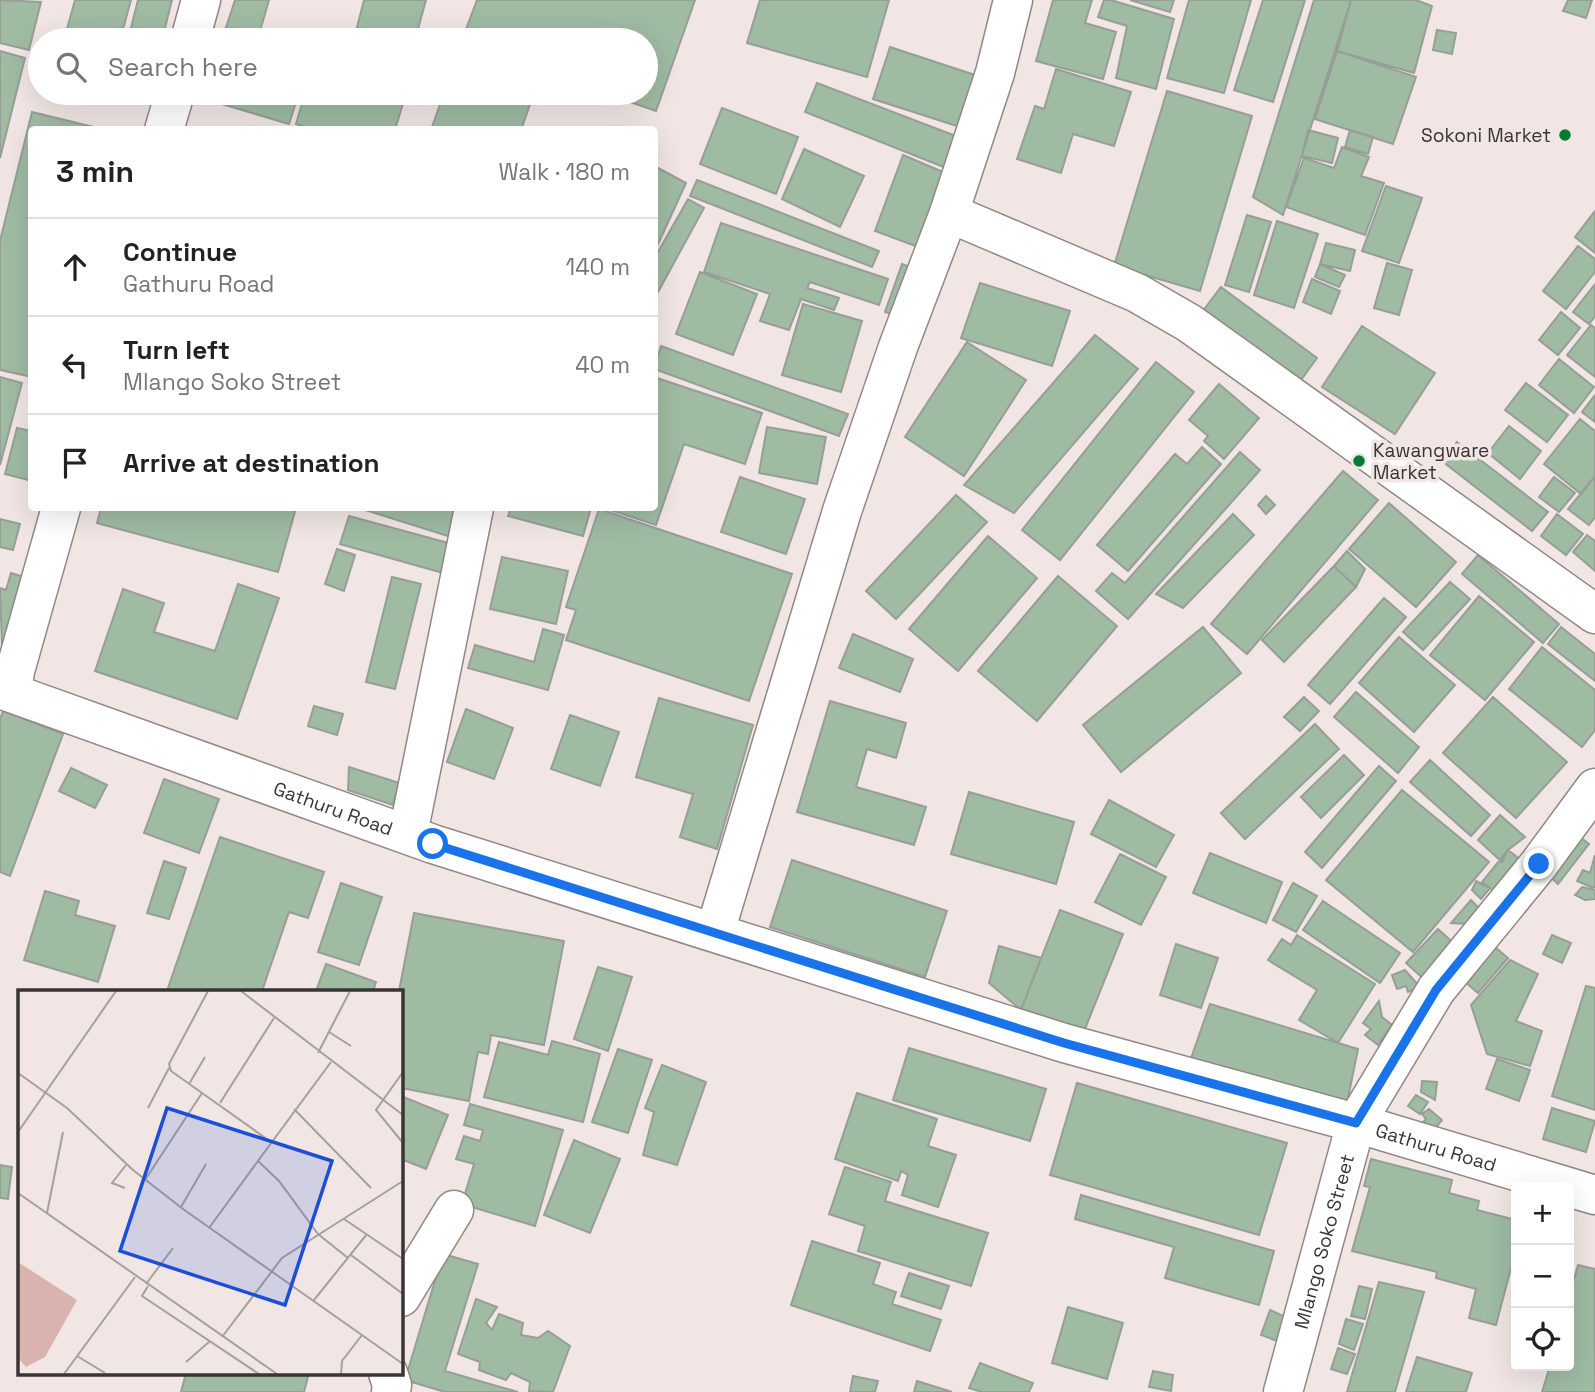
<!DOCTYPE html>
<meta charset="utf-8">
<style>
body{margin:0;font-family:"Space Grotesk",sans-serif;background:#f6f6f6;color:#222}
.controls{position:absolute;right:21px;bottom:21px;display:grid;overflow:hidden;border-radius:7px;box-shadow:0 7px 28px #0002}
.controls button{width:63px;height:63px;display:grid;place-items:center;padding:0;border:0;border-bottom:2px solid #e0e0e0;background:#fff;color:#222;font:35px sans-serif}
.stop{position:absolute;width:21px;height:21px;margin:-16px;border:5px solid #1a73e8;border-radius:50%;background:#fff}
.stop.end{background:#1a73e8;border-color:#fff;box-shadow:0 2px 7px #0008}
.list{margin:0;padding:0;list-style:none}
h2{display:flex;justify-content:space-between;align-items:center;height:91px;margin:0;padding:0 28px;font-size:30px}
h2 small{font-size:23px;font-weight:400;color:#767676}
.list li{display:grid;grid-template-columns:46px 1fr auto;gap:21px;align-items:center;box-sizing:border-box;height:98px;padding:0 28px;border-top:2px solid #e0e0e0}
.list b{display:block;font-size:26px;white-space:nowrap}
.list p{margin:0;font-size:23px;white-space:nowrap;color:#767676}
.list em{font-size:23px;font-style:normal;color:#767676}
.icon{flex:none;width:38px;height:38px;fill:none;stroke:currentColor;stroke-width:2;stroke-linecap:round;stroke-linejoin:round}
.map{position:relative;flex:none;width:1595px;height:1392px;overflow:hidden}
.search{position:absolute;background:#fff;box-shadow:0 7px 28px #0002;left:28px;top:28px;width:630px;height:77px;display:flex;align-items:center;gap:18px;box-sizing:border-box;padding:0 24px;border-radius:38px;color:#767676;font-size:26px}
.panel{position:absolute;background:#fff;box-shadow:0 7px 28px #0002;left:28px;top:126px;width:630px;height:385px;border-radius:7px}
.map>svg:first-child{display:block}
.building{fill:#9fbba2;stroke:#979e98;stroke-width:2}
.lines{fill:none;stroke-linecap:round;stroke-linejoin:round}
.minor-casing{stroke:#918785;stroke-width:41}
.minor{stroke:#fff;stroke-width:38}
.route{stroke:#1a73e8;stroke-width:9}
.poi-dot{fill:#027c33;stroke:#f1e6e4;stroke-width:2.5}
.labels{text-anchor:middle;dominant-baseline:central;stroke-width:7;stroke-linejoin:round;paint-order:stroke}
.poi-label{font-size:19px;fill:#393534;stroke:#f1e6e4;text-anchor:end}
.street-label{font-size:19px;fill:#393534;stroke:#f1e6e4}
.inset-road{fill:none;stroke:#a79f9e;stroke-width:2}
.view{fill:#1d4ed8;fill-opacity:0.15;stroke:#1d4ed8;stroke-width:3.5}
.inset-edge{fill:none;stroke:#393534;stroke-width:3.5}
</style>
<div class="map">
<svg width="1595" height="1392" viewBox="0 0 1595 1392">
<rect width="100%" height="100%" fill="#f1e6e4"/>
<!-- building -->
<path class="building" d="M0,0L41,2L29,50L0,43Z
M75,0H131L120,40H64Z
M138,0H172L162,40H128Z
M235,0H269L260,31L292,40H222Z
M364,0H426L415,40L354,39Z
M477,0H695L656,111L604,93H646V40H462Z
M760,0H889L867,77L747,43Z
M1053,0H1092L1085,23L1116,32L1103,79L1036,61Z
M1104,0H1111L1174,19L1156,89L1116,78L1127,26L1098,17Z
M1130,0H1174L1170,12Z
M1189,0H1251L1224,93L1167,78Z
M1263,0H1305L1273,102L1234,90Z
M1314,0H1351L1283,215L1253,197Z
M1351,0H1416L1432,6L1414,73L1337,51Z
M1568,0H1592L1586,18L1563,11Z
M1437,30L1456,33L1452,54L1433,50Z
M890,47L981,77L963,128L873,99Z
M0,51L25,58L0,158Z
M1337,51L1416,77L1393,144L1315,119Z
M1056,69L1131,92L1114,146L1073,134L1061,173L1017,159L1035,106L1044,109Z
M817,83L964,139L951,170L805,112Z
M1167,91L1252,116L1200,291L1114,266Z
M207,93H299L289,124L205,99Z
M305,93H406L395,130H315L296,124Z
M444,93H534L521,130H431Z
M722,108L798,137L776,194L700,164Z
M32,112L106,130H32V377L0,370V241Z
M1308,130L1338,138L1332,163L1302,156Z
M1350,130L1373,137L1368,154L1345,147Z
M1342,147L1369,157L1361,176L1384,183L1365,235L1286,207L1304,158L1334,168Z
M804,149L864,176L840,227L782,199Z
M903,155L955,177L926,250L875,231Z
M658,168L686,183L654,253V175Z
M697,180L879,251L872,267L690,196Z
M1386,186L1422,198L1399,263L1362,251Z
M688,199L704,208L658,292L654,291V259Z
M1595,211V253L1575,237Z
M1247,215L1271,222L1249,292L1225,285Z
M1277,221L1318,234L1294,308L1254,295Z
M721,223L888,279L879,305L810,282L807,288L839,298L834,310L801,299L789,330L760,321L770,294L704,272Z
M1326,243L1355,250L1350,271L1320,264Z
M1578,246L1595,259V272L1566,309L1543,291Z
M1387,263L1412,270L1399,315L1374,308Z
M902,264L920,271L902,318L885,312Z
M1320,264L1345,275L1339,287L1315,277Z
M700,272L757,294L733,355L676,334Z
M1312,279L1340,291L1331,314L1303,302Z
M980,283L1070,311L1052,366L961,338Z
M1595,284V316L1589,324L1573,312Z
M1221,287L1317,358L1298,384L1202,312Z
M803,304L862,321L841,392L782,375Z
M1561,312L1580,328L1558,355L1539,340Z
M1591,325L1595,328V377L1567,355Z
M1362,326L1435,373L1395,434L1322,387Z
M1095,335L1138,369L1014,513L964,485Z
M967,342L1026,380L964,476L905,437Z
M661,346L848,414L839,436L654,369Z
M1559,359L1594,387L1574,413L1539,385Z
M1156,362L1194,392L1060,560L1022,530Z
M0,377L22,383L0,465Z
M654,377L762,413L745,464L684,444L656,525L604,508H654Z
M1526,383L1568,415L1547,442L1505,410Z
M1219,384L1259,418L1224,459L1204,441L1208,436L1189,420Z
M1595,395V422L1582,412Z
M1580,419L1595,431V476L1581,494L1544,464Z
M1509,426L1541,451L1520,479L1488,453Z
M767,427L826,437L817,484L759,473Z
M17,428L32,431V481L5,474Z
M1457,442L1548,512L1532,531L1442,461Z
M1202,447L1221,464L1128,571L1097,545L1175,454L1187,464Z
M1240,452L1260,470L1128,619L1096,591L1112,573L1125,583Z
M1343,471L1378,500L1247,654L1211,624Z
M1595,476V517L1589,525L1568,509Z
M740,477L805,499L786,554L721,532Z
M1554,477L1575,493L1559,512L1539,497Z
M956,495L987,522L896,619L866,591Z
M1266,496L1275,505L1266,514L1258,505Z
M1389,503L1456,562L1416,607L1349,549Z
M101,508H296L278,572L97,523Z
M359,508H445L459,512L451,537Z
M511,508H591L583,536L508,516Z
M599,509L792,574L749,701L566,640L576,610L566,607Z
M1233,514L1254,535L1183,608L1156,594Z
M1557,514L1583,534L1566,555L1541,536Z
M349,516L452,544L443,573L340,544Z
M0,519L20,524L13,550L0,547Z
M1587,535L1595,541V571L1573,552Z
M988,536L1037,578L958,671L909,629Z
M337,549L355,555L344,591L325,584Z
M1347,551L1365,569L1356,587L1334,566Z
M1478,555L1559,624L1543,643L1462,574Z
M502,557L568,571L556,624L490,609Z
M1334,566L1356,587L1284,662L1262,640Z
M11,573L28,578L11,640L4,638L2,647L0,588L6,590Z
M1058,576L1117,626L1037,721L978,671Z
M392,577L421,584L395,689L366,682Z
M1450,582L1470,599L1423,650L1403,632Z
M238,584L279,598L237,719L95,671L123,589L164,603L154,632L215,651Z
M1479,596L1534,642L1485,700L1430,655Z
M1384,598L1406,617L1330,704L1308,685Z
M1203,627L1241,673L1121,772L1083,725Z
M1561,627L1595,654V681L1548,644Z
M543,629L564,635L548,690L468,668L475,645L534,662Z
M853,634L913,659L900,692L839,668Z
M1399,637L1455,685L1414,732L1359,683Z
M1542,647L1595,690V730L1582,747L1509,689Z
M1356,692L1419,747L1398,773L1334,717Z
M1304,697L1319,711L1300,731L1284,717Z
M1493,697L1567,762L1516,818L1443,753Z
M659,698L753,725L717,849L680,837L693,794L636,777Z
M830,701L906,723L896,758L867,749L856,787L926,807L914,845L797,812Z
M314,706L343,714L337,735L308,726Z
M466,709L513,728L494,779L447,762Z
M3,711L63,734L10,876L0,872V719Z
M570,715L619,732L600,786L551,769Z
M1315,724L1339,749L1245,839L1221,813Z
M1344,755L1364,775L1321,818L1301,797Z
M1430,760L1490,815L1471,836L1410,782Z
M1379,766L1396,781L1322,868L1305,852Z
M349,767L399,783L393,805L348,790Z
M71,768L107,785L95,808L59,791Z
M164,779L219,799L199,853L144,833Z
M1402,790L1489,862L1413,952L1326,880Z
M969,792L1074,822L1056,884L951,854Z
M1109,800L1174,835L1156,867L1091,834Z
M1500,815L1525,837L1508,850L1502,862L1478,840Z
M1576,834L1589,844L1558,884L1546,873Z
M220,837L324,872L308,918L289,912L262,991H167Z
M1508,850L1531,868L1504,899L1482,882Z
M1210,853L1282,882L1266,923L1193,893Z
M1120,854L1166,877L1141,925L1095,902Z
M1595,855V887L1593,888L1577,881L1583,870L1590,873Z
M792,860L947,911L925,977L770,927Z
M164,861L186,868L169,919L147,913Z
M1476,881L1490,888L1481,899L1472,890Z
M341,883L382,897L359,965L318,952Z
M1293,883L1317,896L1296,932L1273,920Z
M1582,887L1595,890V899L1585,900L1575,895Z
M45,891L79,901L75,915L115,926L98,982L24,960Z
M1471,900L1480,909L1468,924L1451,923Z
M1323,901L1400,953L1380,983L1303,930Z
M1060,910L1123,934L1083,1034L1021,1010Z
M414,913L564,941L544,1045L491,1035L488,1054L478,1052L469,1101L401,1088V991H399Z
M1438,929L1458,947L1426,981L1406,963Z
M1297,935L1375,984L1338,1043L1299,1020L1317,990L1268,960L1282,939L1291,945Z
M1552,935L1571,943L1562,963L1543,954Z
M1176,944L1218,958L1201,1008L1160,995Z
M999,946L1041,958L1021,1010L989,983Z
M1495,947L1508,958L1478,993L1465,982Z
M1510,960L1538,974L1516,1021L1542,1031L1530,1066L1487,1054L1471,1005Z
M326,964L376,982L373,991H316Z
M598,967L632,977L608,1051L574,1039Z
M1405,970L1420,987L1408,992L1406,986L1397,989L1392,975Z
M1586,986L1595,988V1110L1552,1096Z
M1379,1001L1382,1017L1392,1025L1378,1045L1365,1035L1371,1029L1363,1023Z
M1210,1004L1358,1049L1346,1108L1190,1061Z
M552,1041L600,1054L583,1122L484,1097L499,1042L548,1055Z
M909,1048L1046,1089L1030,1141L893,1100Z
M618,1049L652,1060L628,1133L592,1122Z
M1497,1059L1530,1070L1519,1101L1486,1089Z
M662,1065L706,1082L677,1165L643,1155L654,1112L645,1108Z
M1422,1081L1437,1082L1435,1100L1421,1092Z
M1077,1083L1287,1143L1259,1235L1050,1175Z
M857,1093L937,1119L928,1146L956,1155L938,1207L902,1195L908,1175L901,1171L898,1181L835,1159Z
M1416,1095L1428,1102L1420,1114L1408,1106Z
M401,1096L448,1115L426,1169L401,1159Z
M470,1104L563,1130L535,1226L462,1204L474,1164L456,1159L464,1136L480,1141L483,1130L464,1125Z
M1552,1108L1595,1121L1586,1152L1543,1139Z
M1429,1109L1442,1120L1432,1132L1422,1123L1426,1119L1422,1114Z
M574,1140L620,1159L590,1233L544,1215Z
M1371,1159L1452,1180L1449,1193L1479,1201L1477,1210L1516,1220V1249L1496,1325L1469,1318L1476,1289L1436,1278L1437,1272L1352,1251L1370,1187L1364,1186Z
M0,1165L12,1167L8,1199L0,1198Z
M845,1167L891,1182L885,1201L988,1233L971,1286L858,1251L865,1226L829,1214Z
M1081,1195L1274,1251L1259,1305L1165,1278L1174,1247L1075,1219Z
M812,1241L880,1263L873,1284L896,1292L892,1304L941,1320L930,1351L791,1305Z
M443,1254L478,1264L445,1371L518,1392H445L405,1380Z
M1578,1265L1595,1269V1392H1542L1550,1366H1569V1298Z
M909,1273L949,1286L941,1309L901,1296Z
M1379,1282L1424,1292L1395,1392H1347Z
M1359,1286L1372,1289L1365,1319L1351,1316Z
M476,1299L497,1307L486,1323L492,1330L499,1314L523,1323L521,1335L538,1338L548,1331L570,1346L553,1392L529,1391L530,1382L511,1373L506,1380L479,1370L480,1362L458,1354Z
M1068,1307L1123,1323L1107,1379L1052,1363Z
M1270,1310L1288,1318L1280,1342L1261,1335Z
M1346,1319L1363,1324L1354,1350L1339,1344Z
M1338,1348L1355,1354L1347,1374L1331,1369Z
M1417,1357L1472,1373L1466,1392H1406Z
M980,1363L1033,1383L1029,1392H982L969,1388Z
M1153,1371L1173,1375L1171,1391L1149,1387Z
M186,1373H309L304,1392H181Z
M853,1376L878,1381L875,1392H850Z
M917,1381L952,1392H914Z"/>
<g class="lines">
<!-- minor casing -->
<g class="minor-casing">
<g id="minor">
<path d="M1013,0L995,73L949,213L1137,293L1189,323L1595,614"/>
<path d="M190,40L201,0"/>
<path d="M164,130L175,93"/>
<path id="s1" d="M0,689L433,844L1064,1043L1356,1123L1595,1195"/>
<path d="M12,693L15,671L61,508"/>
<path d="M408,834L474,508"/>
<path d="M715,932L842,511L898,347L949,213"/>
<path d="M401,1297L454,1210"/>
<path d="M388,1373L392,1385L391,1392"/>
<path id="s2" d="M1283,1392L1356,1123L1436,990L1539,864L1595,788"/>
</g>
</g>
<!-- minor -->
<use href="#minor" class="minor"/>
</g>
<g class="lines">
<!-- route -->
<path class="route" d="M433,844L1064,1043L1356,1123L1436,990L1539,864"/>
</g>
<!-- markers -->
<g class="poi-dot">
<circle cx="1565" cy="135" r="7"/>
<circle cx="1359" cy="461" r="7"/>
</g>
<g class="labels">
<!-- poi labels -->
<g class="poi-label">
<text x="1551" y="135">Sokoni Market</text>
<text x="1373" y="450" text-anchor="start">Kawangware<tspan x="1373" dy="22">Market</tspan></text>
</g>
<!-- street labels -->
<g class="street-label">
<text stroke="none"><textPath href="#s1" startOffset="354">Gathuru Road</textPath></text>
<text stroke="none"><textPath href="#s1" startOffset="1508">Gathuru Road</textPath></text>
<text stroke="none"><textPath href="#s2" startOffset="156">Mlango Soko Street</textPath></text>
</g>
</g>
<!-- overview -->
<g transform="translate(18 990)">
<rect width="385" height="385" fill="#f1e6e4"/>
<path d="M0,272L59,310L27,367L8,377L0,368Z" fill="#d9b3ad"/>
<path class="inset-road" d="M223,1L385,125M311,42L333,56M300,63L332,1M313,72L240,171L261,191L300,244L330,268M385,82L358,120L385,153M0,83L49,118L115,180L165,219L385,374M171,94L187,67M184,103L253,152M202,113L256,28M130,118L151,78M276,119L353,198M0,142L98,1M127,190L184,103L153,81L151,74L190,1M107,198L94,193L108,175M0,203L259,384M163,217L188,174M29,223L45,142M326,229L385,269M191,238L240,171M333,265L385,304M128,294L155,258M130,296L124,306L241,384M296,310L349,244M204,347L264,268L385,191M59,366L87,383M168,372L192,351M46,384L117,287M323,384L324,371L344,345"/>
<path class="view" d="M149,118L314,171L267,315L102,261Z"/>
<rect width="385" height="385" class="inset-edge"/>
</g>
</svg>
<div class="controls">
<button>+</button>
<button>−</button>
<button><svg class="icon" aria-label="locate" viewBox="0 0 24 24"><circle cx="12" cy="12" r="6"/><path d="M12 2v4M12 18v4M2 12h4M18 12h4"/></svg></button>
</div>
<div class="stop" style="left:433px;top:844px"></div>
<div class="stop end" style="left:1539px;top:864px"></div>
<div class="search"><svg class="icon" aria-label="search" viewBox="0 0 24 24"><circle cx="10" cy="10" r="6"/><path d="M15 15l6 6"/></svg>Search here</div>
<section class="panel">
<h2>3 min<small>Walk · 180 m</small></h2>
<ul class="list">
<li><svg class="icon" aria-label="ahead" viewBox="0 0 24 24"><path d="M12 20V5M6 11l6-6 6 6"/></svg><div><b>Continue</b><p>Gathuru Road</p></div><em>140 m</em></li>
<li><svg class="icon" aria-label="left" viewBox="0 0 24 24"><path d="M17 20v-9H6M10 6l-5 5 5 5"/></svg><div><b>Turn left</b><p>Mlango Soko Street</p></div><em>40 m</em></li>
<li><svg class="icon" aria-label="arrive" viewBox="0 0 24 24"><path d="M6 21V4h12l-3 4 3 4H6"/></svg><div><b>Arrive at destination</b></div></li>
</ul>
</section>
</div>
